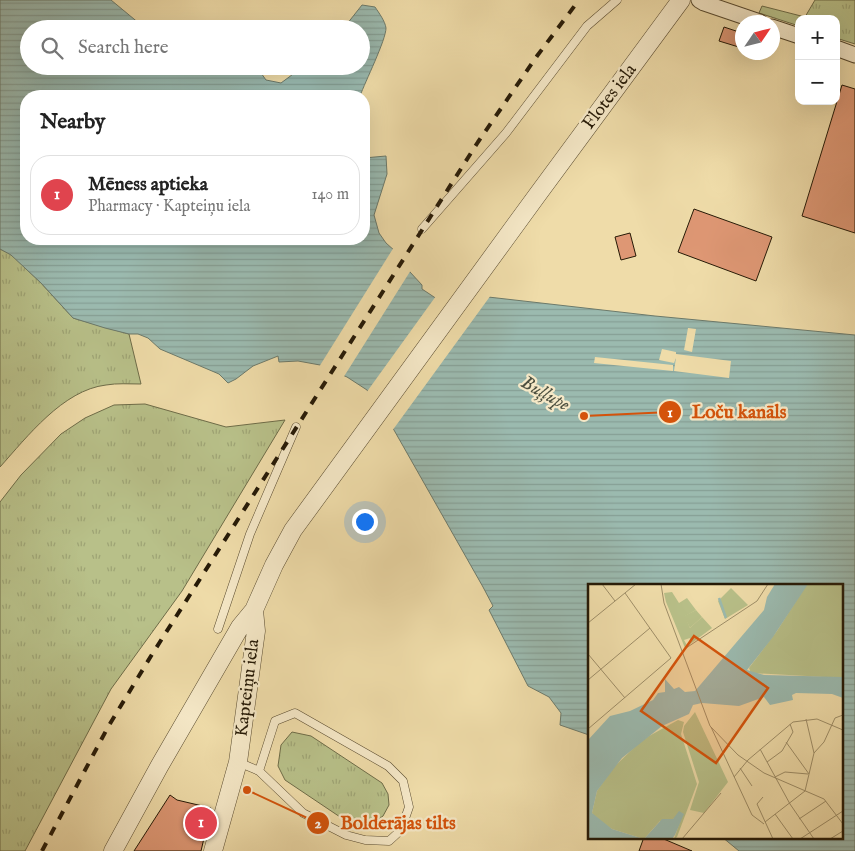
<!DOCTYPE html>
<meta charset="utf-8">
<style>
body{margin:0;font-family:"IM FELL English",serif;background:#f6f6f6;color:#222}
.controls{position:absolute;right:15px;top:15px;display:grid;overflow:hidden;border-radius:10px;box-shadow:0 5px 20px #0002}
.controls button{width:45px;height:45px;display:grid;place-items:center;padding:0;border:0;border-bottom:1px solid #e0e0e0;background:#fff;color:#222;font:25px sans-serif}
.compass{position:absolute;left:735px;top:15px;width:45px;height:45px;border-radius:50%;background:#fff;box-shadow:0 5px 20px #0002;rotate:55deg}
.you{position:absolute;left:364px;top:521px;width:18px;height:18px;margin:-12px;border:4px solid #fff;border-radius:50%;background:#1a73e8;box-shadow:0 0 0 8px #1a73e833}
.badge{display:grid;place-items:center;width:32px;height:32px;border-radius:50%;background:#8f2418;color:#fff;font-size:16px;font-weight:700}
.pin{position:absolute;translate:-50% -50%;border:2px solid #fff;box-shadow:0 1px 5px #0006}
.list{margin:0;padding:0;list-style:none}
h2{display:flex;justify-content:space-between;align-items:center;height:65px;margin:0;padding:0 20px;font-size:21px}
h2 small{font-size:16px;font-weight:400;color:#767676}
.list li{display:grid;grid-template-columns:32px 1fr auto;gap:15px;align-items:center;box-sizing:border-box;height:80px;margin:0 10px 10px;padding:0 10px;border:1px solid #e0e0e0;border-radius:20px}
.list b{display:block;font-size:19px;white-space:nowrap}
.list p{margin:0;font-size:16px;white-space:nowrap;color:#767676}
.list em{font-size:16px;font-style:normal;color:#767676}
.icon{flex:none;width:28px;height:28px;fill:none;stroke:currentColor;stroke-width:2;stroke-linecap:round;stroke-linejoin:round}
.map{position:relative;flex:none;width:855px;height:851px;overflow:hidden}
.search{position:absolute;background:#fff;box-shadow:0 5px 20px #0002;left:20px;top:20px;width:350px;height:55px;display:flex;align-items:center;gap:12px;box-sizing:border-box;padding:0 18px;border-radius:28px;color:#767676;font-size:19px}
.panel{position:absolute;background:#fff;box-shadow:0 5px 20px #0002;left:20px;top:90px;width:350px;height:155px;border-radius:20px}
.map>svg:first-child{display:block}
.grass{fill:url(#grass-tufts);stroke:#6e6c48}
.water{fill:url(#water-rules);stroke:#6c7a6b}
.pier{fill:#efdca9}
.building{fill:#de9774;stroke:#251906}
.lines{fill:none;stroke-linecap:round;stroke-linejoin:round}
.service-casing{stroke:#584a2f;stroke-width:9}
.minor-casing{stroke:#584a2f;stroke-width:17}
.tertiary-casing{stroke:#584a2f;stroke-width:19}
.service{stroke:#f5e8c7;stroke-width:8}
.minor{stroke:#f5e8c7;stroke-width:15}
.tertiary{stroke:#f5e8c7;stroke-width:18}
.rail{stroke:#251906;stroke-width:4;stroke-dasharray:9 9;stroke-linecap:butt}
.labels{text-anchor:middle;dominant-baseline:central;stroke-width:4.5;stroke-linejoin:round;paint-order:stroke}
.street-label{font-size:18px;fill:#251906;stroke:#f5e8c7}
.water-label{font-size:19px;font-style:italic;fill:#4e5141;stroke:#f5e8c7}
.inset-river{fill:none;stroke:#9bbaaf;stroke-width:2.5}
.inset-road{fill:none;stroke:#9e8e68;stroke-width:1}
.view{fill:#d4530b;fill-opacity:0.15;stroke:#d4530b;stroke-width:2.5}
.inset-edge{fill:none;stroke:#251906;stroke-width:2.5}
.leader{fill:none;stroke:#d4530b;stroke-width:2}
.callout-dot{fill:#d4530b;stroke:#f5e8c7;stroke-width:2}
.mark-label{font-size:15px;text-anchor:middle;font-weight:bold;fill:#fff}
.callout-label{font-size:19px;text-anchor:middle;font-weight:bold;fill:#d4530b;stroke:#f5e8c7;stroke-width:4.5;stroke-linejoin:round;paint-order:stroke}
</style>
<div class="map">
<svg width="855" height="851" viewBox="0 0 855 851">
<defs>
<pattern id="grass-tufts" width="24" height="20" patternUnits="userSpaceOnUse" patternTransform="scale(1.25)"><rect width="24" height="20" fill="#b8c089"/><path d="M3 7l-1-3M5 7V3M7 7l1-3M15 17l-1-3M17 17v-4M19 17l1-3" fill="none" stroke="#9ea475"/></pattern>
<pattern id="water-rules" width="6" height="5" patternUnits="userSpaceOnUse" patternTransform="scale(1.25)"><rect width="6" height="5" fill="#9bbaaf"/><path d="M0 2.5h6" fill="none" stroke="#859f95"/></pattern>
</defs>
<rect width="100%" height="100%" fill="#efdca9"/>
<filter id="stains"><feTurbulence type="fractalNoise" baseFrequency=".004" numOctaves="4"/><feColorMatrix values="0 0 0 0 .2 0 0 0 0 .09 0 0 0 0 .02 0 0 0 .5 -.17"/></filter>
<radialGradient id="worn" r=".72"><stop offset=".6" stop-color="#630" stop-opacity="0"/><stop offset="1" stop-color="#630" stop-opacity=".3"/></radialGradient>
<!-- grass -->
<path class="grass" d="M815,0H855V44L836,38V19H799V26L759,13L762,6L805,17Z
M0,249L11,254L41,283L73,318L129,334L141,384C129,384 117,383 106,385C63,390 27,437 0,467Z
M145,404L226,427L285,420L182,591L111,689L25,851H0V502L21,475L61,434L85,418L114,405Z
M292,732L311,736L382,783L388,794L389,805L383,816L374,823L363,824L349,823L285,780L278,766L281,745Z"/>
<!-- water -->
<path class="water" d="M0,0H111L146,29H29V66H256L266,80L281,83L304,66H361V29H343L362,5L375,7C379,13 385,21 386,28C386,40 365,82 360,96H26V239H364V158L386,156L387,174L374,215L379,233L386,243L395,251L410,272L422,285V289L440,301L447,300L453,293L655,316L855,335V851H739L722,837H841V585H589V735L560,725L561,713L549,697L528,686L489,610L493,606L483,587L390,423L367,390L347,377L320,365L298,361L279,362L278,356L253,366L236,379L228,383L219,374L160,349L148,338L138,334H129L105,328L73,318L41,283L11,255L0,249Z"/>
<!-- pier -->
<path class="pier" d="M394,247L411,270L343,378L319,367Z
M453,290L491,295L392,431L366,393L436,296L441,299L446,298Z
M688,328L696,329L692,352L684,350Z
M662,349L676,352V354L731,361L729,378L674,371L676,358L674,363L659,360Z
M595,357L673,365V371L594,363Z"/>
<!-- building -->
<path class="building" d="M724,27L742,33V48L719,41Z
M842,85L855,89V233L802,216Z
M694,209L772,237L756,281L678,252Z
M630,233L636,256L621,260L615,237Z
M170,795L177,800L211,808L201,851H134Z
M644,837H659L692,851H639Z"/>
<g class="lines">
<!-- service casing -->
<g class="service-casing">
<path id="service" d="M422,229L506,133L587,26L617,0
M218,629L250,534L296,427
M238,762L259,771L275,721L295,713L388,766L403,781L409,807L401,830L389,841L365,840L346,835L303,813L259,771"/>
</g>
<!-- minor casing -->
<g class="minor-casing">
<path id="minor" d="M699,0L704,3L760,22
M772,27L799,36
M836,48L855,55"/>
</g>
<!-- tertiary casing -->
<g class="tertiary-casing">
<path id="tertiary" d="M113,851L160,765L240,627L254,610
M213,851L238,762L256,631L254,610L274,565L293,530L538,194L681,0"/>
</g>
<!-- service -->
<use href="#service" class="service"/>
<!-- minor -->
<use href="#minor" class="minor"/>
<!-- tertiary -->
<use href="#tertiary" class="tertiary"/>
<!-- rail -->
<path class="rail" d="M42,851L108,727L151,656L478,142L537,56L579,0"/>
</g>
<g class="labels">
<!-- street labels -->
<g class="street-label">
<text transform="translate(610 97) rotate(-53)">Flotes iela</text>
<text transform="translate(248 688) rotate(-83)">Kapteiņu iela</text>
</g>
<!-- water labels -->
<g class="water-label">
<text transform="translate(545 394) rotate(29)">Buļļupe</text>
</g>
</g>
<!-- overview -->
<g transform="translate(588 584)">
<rect width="255" height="255" fill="#efdca9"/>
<path d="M143,4L160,21L137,35L130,17ZM84,8L91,19L99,14L108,26L97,32L102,44L114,33L124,44L101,61L102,54L96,56L100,63L97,64L78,18L76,9ZM107,128L140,198L116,229L102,226L111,198L95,148L96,142ZM90,136L96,138L93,150L109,200L89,253L86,255L95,229L85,235L72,237L56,255L24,245L7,234L4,229L9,207L24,185L54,156Z" fill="#b8c089"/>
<path d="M108,26L114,33L102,44L96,32Z" fill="#b8c089"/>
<path d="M219,0H255V94L163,89L161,84L189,47Z" fill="#b8c089"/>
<path d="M187,0H220L185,53L159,86L176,91L255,93V114L244,110L208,109L204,111L205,116L182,121L176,113L151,122L114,119L105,121L101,130L74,142L34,174L9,207L4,229L24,245L56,255L74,235H85L91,227L96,230L87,251L84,255H0V156L22,132L42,127L65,116L70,109L77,108V95L86,105L91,103L97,108L107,107L176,26L179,13Z" fill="#9bbaaf"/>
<path class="inset-river" d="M131,14L138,34"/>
<path class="inset-road" d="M14,0L27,17M73,0L76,19L122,142L150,171L176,189L236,215L255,240M0,39L48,0M95,66L169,17L180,0M0,70L37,114M0,96L62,44M218,135L226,169M123,143L164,231L176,240M0,145L83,74L37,9M198,158L221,190M172,165L202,220L226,255M179,178L194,167L205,148L202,140M152,184L164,202M146,193L160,176L205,138L229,135L255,146M187,193L197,188L220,190M175,213L169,220L185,255M187,230L205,255M211,235L238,217M177,238L217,207L226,169L236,158L247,134L255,131M94,255L133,209M212,255L255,227M242,255L255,247"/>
<path class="view" d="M106,52L180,104L128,179L53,127Z"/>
<rect width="255" height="255" class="inset-edge"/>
</g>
<!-- callouts -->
<path class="leader" d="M584 416L670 412M247 790L318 823"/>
<g class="callout-dot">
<circle cx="584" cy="416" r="5"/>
<circle cx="247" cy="790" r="5"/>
<circle cx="670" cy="412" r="12"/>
<circle cx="318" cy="823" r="12"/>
</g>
<g class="mark-label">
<text x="670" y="417">1</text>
<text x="318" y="828">2</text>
</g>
<g class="callout-label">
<text x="739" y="418">Loču kanāls</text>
<text x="398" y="829">Bolderājas tilts</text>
</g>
<rect width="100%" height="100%" filter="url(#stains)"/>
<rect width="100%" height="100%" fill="url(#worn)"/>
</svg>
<div class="controls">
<button>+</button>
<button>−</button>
</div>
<svg class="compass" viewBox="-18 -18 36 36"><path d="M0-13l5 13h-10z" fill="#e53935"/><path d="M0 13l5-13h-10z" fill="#767676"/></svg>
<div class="you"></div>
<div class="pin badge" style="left:201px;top:823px;background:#e0444e">1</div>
<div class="search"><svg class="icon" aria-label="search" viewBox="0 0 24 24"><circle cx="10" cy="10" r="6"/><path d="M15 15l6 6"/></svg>Search here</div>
<section class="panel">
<h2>Nearby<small></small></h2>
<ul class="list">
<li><span class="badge" style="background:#e0444e">1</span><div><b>Mēness aptieka</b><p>Pharmacy · Kapteiņu iela</p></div><em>140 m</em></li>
</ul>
</section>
</div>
